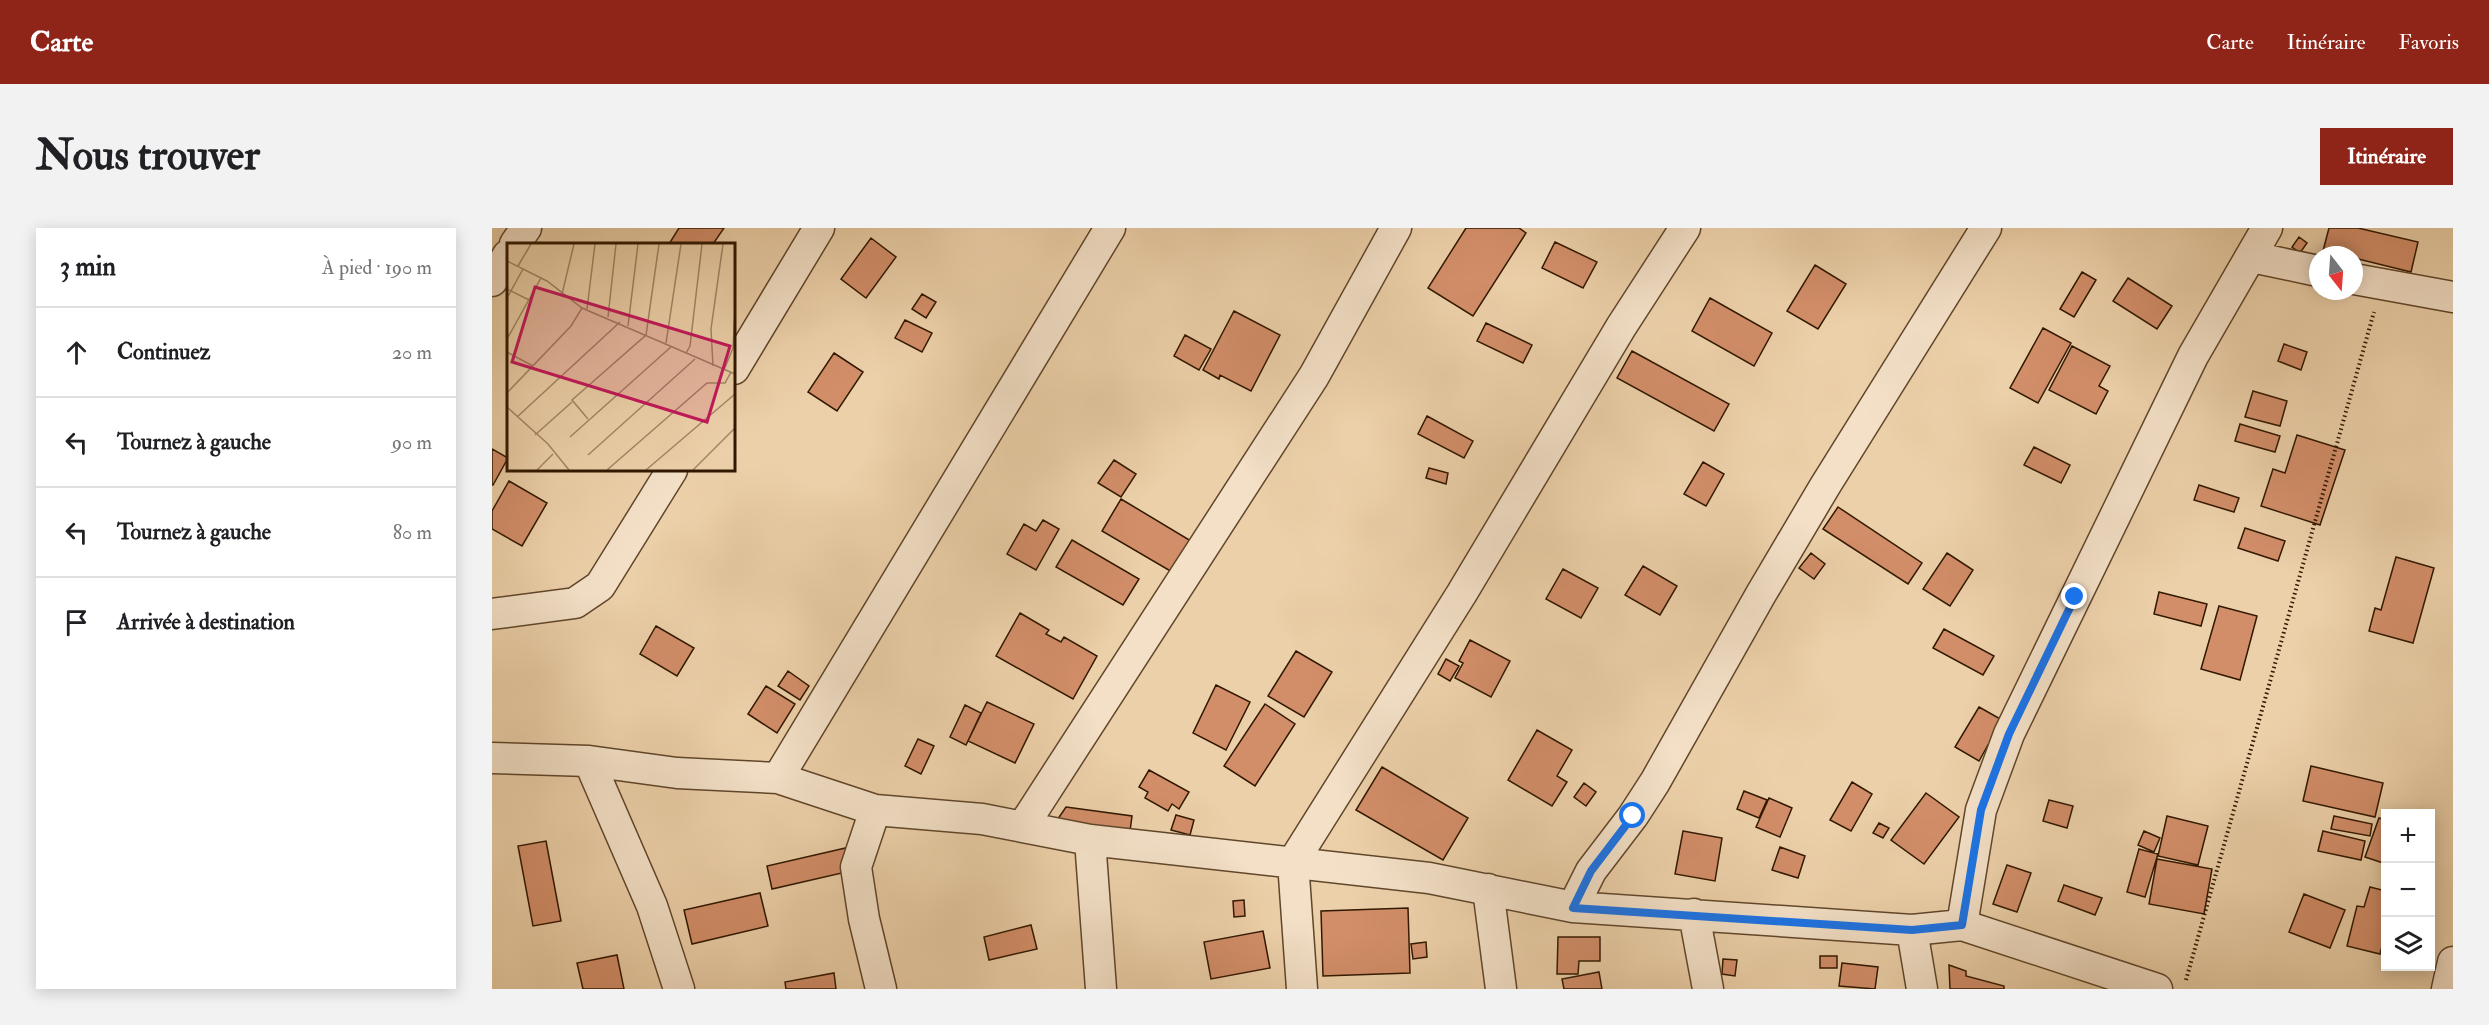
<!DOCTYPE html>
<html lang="fr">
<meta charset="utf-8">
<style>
body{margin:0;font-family:"IM FELL Double Pica",serif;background:#f2f2f2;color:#202124}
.controls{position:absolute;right:18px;bottom:18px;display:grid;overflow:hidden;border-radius:0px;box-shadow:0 3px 15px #0003}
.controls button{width:54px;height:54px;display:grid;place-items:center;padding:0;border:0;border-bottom:2px solid #e0e0e0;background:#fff;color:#202124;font:30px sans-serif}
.compass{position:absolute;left:1817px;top:18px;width:54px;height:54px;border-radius:50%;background:#fff;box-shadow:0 3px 15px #0003;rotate:163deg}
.stop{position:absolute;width:18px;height:18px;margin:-14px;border:4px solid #1a73e8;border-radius:50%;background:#fff}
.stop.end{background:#1a73e8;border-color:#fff;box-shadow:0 2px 6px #0008}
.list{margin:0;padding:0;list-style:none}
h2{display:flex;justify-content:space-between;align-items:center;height:78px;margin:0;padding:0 24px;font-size:26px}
h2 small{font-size:20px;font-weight:400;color:#757577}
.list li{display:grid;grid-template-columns:39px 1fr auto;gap:18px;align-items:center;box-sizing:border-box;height:90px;padding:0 24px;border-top:2px solid #e0e0e0}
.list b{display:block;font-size:22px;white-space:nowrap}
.list em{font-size:20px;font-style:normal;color:#757577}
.icon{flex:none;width:33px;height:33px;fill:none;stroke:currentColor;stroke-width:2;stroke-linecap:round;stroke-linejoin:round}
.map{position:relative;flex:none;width:1961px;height:761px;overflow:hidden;border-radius:0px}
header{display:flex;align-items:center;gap:36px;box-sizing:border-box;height:84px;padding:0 30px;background:#8f2418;color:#fff}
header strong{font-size:28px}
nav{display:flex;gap:33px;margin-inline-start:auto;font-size:21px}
.intro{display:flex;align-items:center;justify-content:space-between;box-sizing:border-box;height:144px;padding:0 36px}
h1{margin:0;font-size:42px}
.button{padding:15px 27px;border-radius:0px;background:#8f2418;color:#fff;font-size:21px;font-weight:700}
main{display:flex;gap:36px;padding:0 36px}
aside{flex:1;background:#fff;border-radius:0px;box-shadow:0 3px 15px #0003}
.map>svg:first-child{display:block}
.building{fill:#d28e69;stroke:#311800;stroke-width:1.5}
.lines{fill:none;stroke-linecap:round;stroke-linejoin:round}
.street-casing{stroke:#60462a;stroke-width:33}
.path{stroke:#311800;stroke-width:4;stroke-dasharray:1.5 3;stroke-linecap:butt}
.street{stroke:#f3e0c7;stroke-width:30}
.route{stroke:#1a73e8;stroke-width:8}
.inset-road{fill:none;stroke:#a18665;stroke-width:1.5}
.view{fill:#c2185b;fill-opacity:0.15;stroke:#c2185b;stroke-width:3}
.inset-edge{fill:none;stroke:#311800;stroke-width:3}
</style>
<header>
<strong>Carte</strong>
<nav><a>Carte</a><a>Itinéraire</a><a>Favoris</a></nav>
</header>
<div class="intro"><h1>Nous trouver</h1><a class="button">Itinéraire</a></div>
<main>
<aside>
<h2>3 min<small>À pied · 190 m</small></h2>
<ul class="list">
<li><svg class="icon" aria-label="ahead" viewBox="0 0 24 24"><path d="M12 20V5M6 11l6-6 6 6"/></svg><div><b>Continuez</b></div><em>20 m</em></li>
<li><svg class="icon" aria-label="left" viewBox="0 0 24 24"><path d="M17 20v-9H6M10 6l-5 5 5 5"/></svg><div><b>Tournez à gauche</b></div><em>90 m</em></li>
<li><svg class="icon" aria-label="left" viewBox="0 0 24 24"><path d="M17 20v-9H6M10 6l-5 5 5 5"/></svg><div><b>Tournez à gauche</b></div><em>80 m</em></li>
<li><svg class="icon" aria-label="arrive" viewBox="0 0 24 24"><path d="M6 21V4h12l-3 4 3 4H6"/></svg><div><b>Arrivée à destination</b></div></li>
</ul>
</aside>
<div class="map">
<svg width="1961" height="761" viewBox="0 0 1961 761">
<rect width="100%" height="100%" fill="#ecd0a9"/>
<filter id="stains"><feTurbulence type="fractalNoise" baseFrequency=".00333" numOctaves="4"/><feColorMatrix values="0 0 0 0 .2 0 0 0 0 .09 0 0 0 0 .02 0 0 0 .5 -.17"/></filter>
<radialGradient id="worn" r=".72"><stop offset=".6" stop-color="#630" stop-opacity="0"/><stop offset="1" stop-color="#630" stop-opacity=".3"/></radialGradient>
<!-- building -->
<path class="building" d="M187,0H232L221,16H177Z
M974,0H1027L1034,5L981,88L936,60Z
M1837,0H1866L1926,14L1919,44L1862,30V27H1848L1831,23Z
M1807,9L1815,15L1808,25L1800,19Z
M379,10L404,29L374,70L349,51Z
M1063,14L1105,34L1091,60L1050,40Z
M1323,37L1354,56L1326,101L1295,83Z
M1590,44L1604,52L1582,89L1568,81Z
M1636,50L1680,78L1665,101L1621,73Z
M430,66L444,74L434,90L420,81Z
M1218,70L1280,105L1262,138L1200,103Z
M742,83L788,107L759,163L728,147L727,151L711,142Z
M413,92L440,105L430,124L403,110Z
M994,95L1040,117L1031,135L985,113Z
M1551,100L1579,115L1546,175L1518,160Z
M693,107L719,121L707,142L682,128Z
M1792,116L1815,124L1809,142L1786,133Z
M1580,118L1618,138L1607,158L1616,163L1604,186L1557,162Z
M1140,123L1237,176L1222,203L1125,150Z
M342,125L371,144L345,183L316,164Z
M1761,163L1795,173L1788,198L1753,189Z
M935,188L981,213L972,230L926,206Z
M1748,196L1788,208L1783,224L1743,213Z
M1805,207L1853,222L1828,297L1769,278L1781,241L1793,245Z
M1542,219L1578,237L1569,255L1532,237Z
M0,221L16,230L1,257H0Z
M622,232L644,246L629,269L606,255Z
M1211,234L1232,246L1214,278L1192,266Z
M937,240L956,245L954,256L934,250Z
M17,253L55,275L30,318L0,301V283Z
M1707,257L1747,270L1742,284L1702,272Z
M629,271L699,313L680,344L610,303Z
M1346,279L1430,335L1416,356L1331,301Z
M551,292L567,301L544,342L515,326L532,296L544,303Z
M1753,300L1793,313L1786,333L1746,320Z
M580,312L647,351L631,377L564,339Z
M1319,325L1333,336L1322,351L1307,340Z
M1455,325L1481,342L1458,378L1431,361Z
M1904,329L1942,340L1921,415L1877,403L1883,380L1889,382Z
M1151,338L1185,358L1168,387L1133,367Z
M1071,341L1106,360L1089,390L1054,371Z
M1667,364L1715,376L1709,398L1662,386Z
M1727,378L1765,388L1748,452L1709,441Z
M528,385L557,402L554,406L569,414L572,409L605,428L581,471L504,428Z
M164,398L202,420L185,448L148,426Z
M1452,401L1502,428L1491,447L1441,420Z
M978,412L1018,433L999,469L963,450L971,435L967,433Z
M804,423L840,444L812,489L776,468Z
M954,431L967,438L958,453L946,446Z
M296,443L317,458L308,472L286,458Z
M724,457L758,474L734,522L701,505Z
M274,458L303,476L285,505L256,486Z
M495,474L542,496L523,535L476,513Z
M773,476L803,496L763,558L732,538Z
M473,477L489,485L474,517L458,509Z
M1487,479L1519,497L1504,522L1496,517L1487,533L1463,519Z
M1045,502L1080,522L1065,548L1075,554L1060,578L1016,552Z
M426,511L442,518L429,546L413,538Z
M1819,538L1891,555L1883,589L1811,573Z
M890,539L976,590L951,632L864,582Z
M657,542L697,564L687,581L680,576L676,583L653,570L656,564L647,559Z
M1360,554L1380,566L1359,603L1338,592Z
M1092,555L1104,564L1094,578L1082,569Z
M1252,563L1275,572L1267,590L1245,581Z
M1434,565L1467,589L1432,636L1399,612Z
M1277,570L1300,580L1288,609L1264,599Z
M1557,572L1581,578L1575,600L1551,593Z
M574,579L640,588L637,611L561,598Z
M684,587L702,592L698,607L679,602Z
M1675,588L1716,598L1706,637L1666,628Z
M1842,588L1880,596L1878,608L1839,601Z
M1887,590L1894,592V636L1873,629Z
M1387,595L1397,600L1391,610L1381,605Z
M1191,603L1230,610L1223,653L1183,646Z
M1652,603L1668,610L1662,624L1646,617Z
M1831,603L1873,613L1869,632L1826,623Z
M54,613L69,693L41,698L26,618Z
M358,619L363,642L280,661L275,638Z
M1288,619L1313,628L1306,650L1280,642Z
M1647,621L1666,626L1653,669L1635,664Z
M1665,631L1720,641L1712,686L1657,676Z
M1515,637L1539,645L1525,684L1501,676Z
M1572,657L1610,670L1603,687L1566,673Z
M1878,659L1894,663V703L1888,726L1855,718L1865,678L1872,679Z
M268,665L276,698L200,716L192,682Z
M1812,666L1853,682L1838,720L1797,704Z
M752,672L753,688L742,689L741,673Z
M916,680L918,745L831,748L829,683Z
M539,697L545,721L497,732L492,709Z
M771,703L778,740L719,751L712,714Z
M1066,709H1108V733H1087L1086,746H1065Z
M934,714L935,729L921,731L919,716Z
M125,727L132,761H91L85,735Z
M1328,728H1345V740H1328Z
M1231,731L1245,732L1243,748L1230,746Z
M1350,735L1386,739L1383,761L1347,758Z
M1457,737L1474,743V748L1512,758V761H1458Z
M1107,744L1110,761H1072L1070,751Z
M342,745L344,761H294L293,754Z"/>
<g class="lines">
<!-- street casing -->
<g class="street-casing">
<path id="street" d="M23,16L34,0
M1760,29L1826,43
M1862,51L1961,69
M0,53L16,27
M242,141L327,0
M0,386L83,375L108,358L180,242
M0,530L97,533L185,545L286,550L383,582L490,591L598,612L937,650L1081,679L1420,702L1470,697L1665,761
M97,533L160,678L187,761
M286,550L618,0
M383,582L364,639L372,691L389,761
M531,598L822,148L904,0
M598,612L609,761
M996,661L1009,761
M1081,679L1099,643L1141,588L1163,554L1269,366L1333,258L1494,0
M1202,686L1216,761
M1470,697L1489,582L1517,506L1701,128L1775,0
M1420,702L1430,761
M810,761L801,634L970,365L1129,99L1193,0
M1955,761L1961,734"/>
</g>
<!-- path -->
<path class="path" d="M1694,752L1882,84"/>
<!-- street -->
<use href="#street" class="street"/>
</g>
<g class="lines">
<!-- route -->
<path class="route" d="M1141,588L1099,643L1081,680L1420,702L1470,697L1489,582L1517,506L1583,369"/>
</g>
<!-- overview -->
<g transform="translate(15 15)">
<rect width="228" height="228" fill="#ecd0a9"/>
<path class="inset-road" d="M0,18L40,38L75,65L228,131M11,23L24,1M0,46L22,57M55,51L67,1M0,55L16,26M80,66L88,1M101,74L109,1M121,83L131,1M0,96L34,35M159,100L174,1M0,109L26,123M179,110L183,103L195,1M206,123L204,86L216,1M217,127L226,105L228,69M0,150L64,83L75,65M0,164L41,201L62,227M10,174L113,79M81,176L65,157L139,92L152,1M28,192L65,159M63,194L165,103M81,212L188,116M30,227L46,211M100,227L200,140H218L224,129M139,227L228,151M186,227L228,185"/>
<path class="view" d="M28,44L223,103L200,179L5,119Z"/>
<rect width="228" height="228" class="inset-edge"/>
</g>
<rect width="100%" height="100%" filter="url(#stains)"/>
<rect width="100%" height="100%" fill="url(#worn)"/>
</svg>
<div class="controls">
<button>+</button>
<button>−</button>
<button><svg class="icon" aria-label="layers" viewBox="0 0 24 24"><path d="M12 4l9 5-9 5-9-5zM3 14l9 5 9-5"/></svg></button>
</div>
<svg class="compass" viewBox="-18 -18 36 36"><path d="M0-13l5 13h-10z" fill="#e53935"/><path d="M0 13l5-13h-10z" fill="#757577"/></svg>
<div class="stop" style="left:1141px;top:588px"></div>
<div class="stop end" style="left:1583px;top:369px"></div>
</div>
</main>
